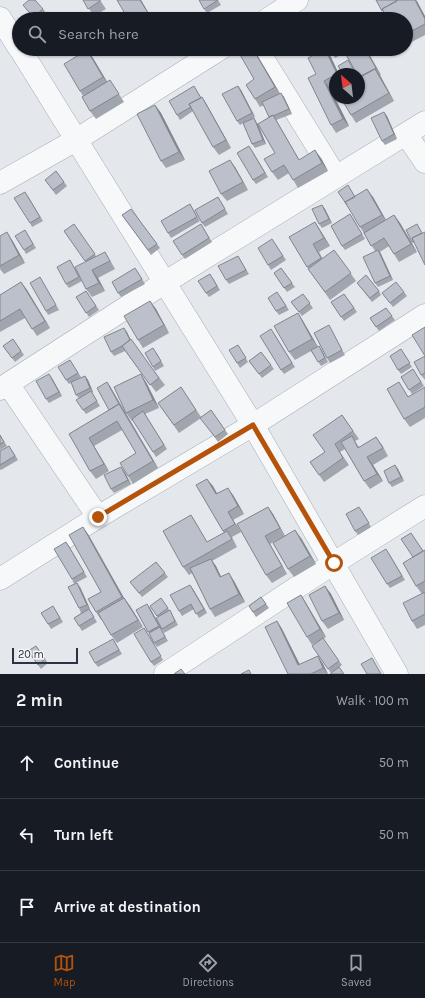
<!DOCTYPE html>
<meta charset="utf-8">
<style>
body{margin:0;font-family:Karla,sans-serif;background:#242831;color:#f1f3f6}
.compass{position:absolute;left:329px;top:68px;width:36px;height:36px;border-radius:50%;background:#171b24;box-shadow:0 1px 3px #0004;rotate:332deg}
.scale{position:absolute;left:12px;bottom:10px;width:66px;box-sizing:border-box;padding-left:4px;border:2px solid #2b3445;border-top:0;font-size:11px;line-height:14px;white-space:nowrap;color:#2b3445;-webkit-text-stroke:3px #f4f6f9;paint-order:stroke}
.stop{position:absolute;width:12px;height:12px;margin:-9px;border:3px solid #b45309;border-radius:50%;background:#fff}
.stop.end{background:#b45309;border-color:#fff;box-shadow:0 1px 4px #0008}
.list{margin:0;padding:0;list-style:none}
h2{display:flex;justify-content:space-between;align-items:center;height:52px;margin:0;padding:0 16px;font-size:17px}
h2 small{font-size:13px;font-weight:400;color:#9ea1a6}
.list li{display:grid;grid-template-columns:26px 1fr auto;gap:12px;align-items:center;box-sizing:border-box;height:72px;padding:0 16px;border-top:1px solid #363941}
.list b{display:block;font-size:15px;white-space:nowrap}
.list em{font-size:13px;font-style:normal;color:#9ea1a6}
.icon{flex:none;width:22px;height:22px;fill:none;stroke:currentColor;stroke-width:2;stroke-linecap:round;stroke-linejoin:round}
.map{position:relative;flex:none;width:425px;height:674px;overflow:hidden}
.search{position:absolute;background:#171b24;box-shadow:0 1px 3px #0004;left:12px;right:12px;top:12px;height:44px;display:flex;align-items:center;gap:10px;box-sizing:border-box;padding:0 14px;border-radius:22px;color:#9ea1a6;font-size:15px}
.sheet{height:268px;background:#171b24}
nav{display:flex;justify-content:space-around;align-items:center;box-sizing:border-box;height:56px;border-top:1px solid #363941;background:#171b24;font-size:11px;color:#9ea1a6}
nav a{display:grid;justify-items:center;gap:2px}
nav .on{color:#b45309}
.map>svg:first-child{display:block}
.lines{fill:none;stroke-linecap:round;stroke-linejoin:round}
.minor-casing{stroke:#a9aeb7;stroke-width:23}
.minor{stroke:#f7f8fa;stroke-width:22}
.wall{fill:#a1a5ae}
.shaded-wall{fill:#83868d}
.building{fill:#bbc0ca;stroke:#83868d}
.route{stroke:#b45309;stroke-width:5}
</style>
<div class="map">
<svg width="425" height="674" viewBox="0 0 425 674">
<rect width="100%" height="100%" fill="#e4e7ec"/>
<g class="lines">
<!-- minor casing -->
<g class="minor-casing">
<path id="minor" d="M0,18L19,48
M268,19L297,0
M20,49L253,425L397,674
M257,49L336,177
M406,134L425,162
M0,183L76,140L220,49
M8,384L98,517
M0,389L164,283L425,122
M0,579L98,517L253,425L425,315
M165,674L334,563L425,506"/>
</g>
<!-- minor -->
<use href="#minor" class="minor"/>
</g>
<!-- wall -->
<path class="wall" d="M83,0H100L106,9L94,16Z
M141,0L152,19H114Z
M218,0L221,5L207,13L204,9Z
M376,0H397L425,16V35L406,45V19L385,15Z
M23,5L43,9L46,13L39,19H34Z
M156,49H168L169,52L161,56Z
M245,49H253L280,94L284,97L292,114L276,120L299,160L321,158L328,171L298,188L289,173L278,180L272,172L275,153L259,126L266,144L255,148L252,144L243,123L240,125L237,121L238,86L241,90L255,117L248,121L257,123L258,124L269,117L264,105L260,107L255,99L254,79Z
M330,49H366L381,75L380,76L394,101L356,123L351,115L360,78L345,53L335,58Z
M87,50L93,58L107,82L115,88L124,102L96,119L90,111L83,96L80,91Z
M331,57L335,74V86L330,88L349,126L336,133L331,125L316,74Z
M197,91L201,98L202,97L207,105L231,148L219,155L213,147L193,111L180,120L177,115Z
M155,105L161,113L185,160L166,168L161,161Z
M387,116L397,139L385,145L382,141Z
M252,150L268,177L256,184L253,180Z
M235,167L248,190L227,201L221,194Z
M56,171L67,186L56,195L45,180Z
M28,196L43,221L32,227L30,223Z
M218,197L228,214L205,227L202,223Z
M355,197H373L386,220L394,215L400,223L417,252L399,262L389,246L380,252L393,280L378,287L375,283V251L360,227Z
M190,204L200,221L171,238L168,233Z
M322,205L325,209L332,223L322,228L319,224Z
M131,209L160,248L151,255L122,215Z
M353,218L365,239L345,250L342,246Z
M315,222L330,246L319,252L323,259L334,250L356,281L330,300L307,267Z
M74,224L96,256L110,260L115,269L98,278L105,291L92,297L86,289V262L64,231Z
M204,229L212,242L185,259L182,255Z
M25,230L36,248L26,254L24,250Z
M0,236L12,240L25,263L4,274L0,269Z
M272,239L286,260L271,270L268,265Z
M238,256L249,274L229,284L226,280Z
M70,260L82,281L69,288L66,284Z
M281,268L295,287L287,292L274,273Z
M138,272L145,284L121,297L118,293Z
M40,277L59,310L48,315L46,311Z
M213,278L220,290L209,297L206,293Z
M21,282L27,290L50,328L37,336L25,318L0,332V295Z
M357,283L379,291L381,295L372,302Z
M86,291L99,310L89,317L76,297Z
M404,292L407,296L393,307L382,293Z
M303,294L313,308L302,316L291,302Z
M344,294L357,312L344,321L331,302Z
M280,296L289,310L279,315L276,311Z
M150,301L156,309L169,333L143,348L138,340Z
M386,308L395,320L379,331L370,318Z
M298,313L303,321L318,347L319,346L322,350L328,362L321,366L311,351L295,360L289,352Z
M425,327V380L421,375L425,356Z
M331,329L345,355L330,363L327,358Z
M127,332L130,340L165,385L156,392L125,351L114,356L111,352Z
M274,333L295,367L284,374L281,370Z
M13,339L24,355L15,362L3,346Z
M238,345L248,362L240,368L237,363Z
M401,349L412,367L401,374L398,370Z
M156,352L164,366L155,371L153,367Z
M261,352L274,369L262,378L249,361Z
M70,360L81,377L76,380L85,376L88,380L93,392L92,393L100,406L86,414L83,410L79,398L76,395L71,383L69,384L66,380Z
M413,369L424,386L412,394L401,377Z
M49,374L62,396L49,403L46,399Z
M107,382L158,468L133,484L128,476L136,453L122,430L94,446L109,471L96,479L90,471L69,434L109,410Z
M146,382L159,408L145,414L167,449L156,457L133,420L132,421L126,413Z
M181,387L201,417L211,410L228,434L218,442L201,418L179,433L158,403Z
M425,387V418L410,427L404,419V390L408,397Z
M342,415L359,439L355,441L359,447L376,437L388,456L373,465L383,481L370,489L364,481L345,449L340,452L349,465L324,482L310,462L325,452Z
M0,435L7,446L0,450Z
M12,450L18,460L1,470L0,469V451Z
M395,465L398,469L404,481L392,487L389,483Z
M124,471L131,484L114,493L111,489Z
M207,479L217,494L233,495L244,514L233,520L241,532L232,537L237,547L212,561L216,566L221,577L234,581L245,602L215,617L210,609L192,573L189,575L183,567L191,515L196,523L207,542L224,533L196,485Z
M268,507L273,514L285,536L270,544L287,574L272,583L266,575L237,524Z
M362,511L371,527L358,535L355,531Z
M411,533L423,551L425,550V625L417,629L412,621L422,594L416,586Z
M88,534L124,598L130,606L143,627L117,643L111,635L102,619L101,620L96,612L101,592Z
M301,538L316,564L294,577L288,569Z
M66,542L87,577L74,584L72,579Z
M389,553L405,580L390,588L387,584Z
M156,562L168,577L142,597L133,586Z
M325,586L331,594L344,620L328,629L322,621Z
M80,587L90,609H89L97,622L82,631L74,618L81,613L79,608Z
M193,589L207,613L199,618L194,609L182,616L179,611Z
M301,595L306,603L326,637L323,639L342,665L331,673L312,646L317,642L312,645L307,637Z
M261,597L269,608L256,617L249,606Z
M161,598L172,614L178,625L164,633L162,629L158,617L150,606Z
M53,606L63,622L51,629L48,624Z
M150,608L168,641L157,647L154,643L149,633L136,610Z
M277,621L282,629L300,665L318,656L323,664L328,674H288Z
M144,628L163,660L154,666L151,662Z
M113,639L122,654L98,667L95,663Z
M36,646L48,663L41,669L28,651Z"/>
<!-- shaded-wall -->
<path class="shaded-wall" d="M140,0H141L152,19L148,13Z
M415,0H416L417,1L425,16V19Z
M253,49L256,53L281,95L275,87Z
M325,49L331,57L339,74H337Z
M365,49H366L381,75L376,68Z
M87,50L93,58L109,85L103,77Z
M375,69L381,77L394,101L389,93Z
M324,81L330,88L349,126L343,119Z
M238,86L241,90L255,117L252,113Z
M281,93L284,97L292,114L289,109Z
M202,97L207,105L231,148L226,140Z
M155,105L161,113L185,160L179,152Z
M384,112L387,116L397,139L394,134Z
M273,115L278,123L304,168L299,160Z
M254,118L257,123L266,144L263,140Z
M315,150L321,158L328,171L322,163Z
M230,160L235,167L248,190L243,182Z
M367,189L373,197L387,222L382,215Z
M322,205L325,209L332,223L329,219Z
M394,215L400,223L417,252L411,244Z
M315,222L330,246L324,238Z
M7,232L12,240L25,263L19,255Z
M378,250L381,254L393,280L390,276Z
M92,270L98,278L105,291L99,283Z
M21,282L27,290L50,328L45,321Z
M150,301L156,309L169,333L164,325Z
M298,313L303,321L318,347L312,339Z
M124,328L127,332L134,346L131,342Z
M49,374L52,378L62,396L59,392Z
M141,374L146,382L159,408L153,400Z
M85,376L88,380L93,392L90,388Z
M107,382L110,386L158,468L153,461Z
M376,437L382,445L388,456L383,448Z
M89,438L94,446L109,471L104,464Z
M367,457L373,465L383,481L377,474Z
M395,465L398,469L404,481L401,477Z
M121,467L124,471L131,484L128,480Z
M207,479L213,486L222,502L216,494Z
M228,488L233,495L244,514L238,506Z
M268,507L273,514L285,536L280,528Z
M228,512L233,520L241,532L235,524Z
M83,527L88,534L128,605L122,597Z
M295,530L301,538L316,564L310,556Z
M265,536L270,544L287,574L282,566Z
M66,542L69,546L87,577Z
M211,559L216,566L225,585L220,577Z
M229,573L234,581L245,602L239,594Z
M77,583L80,587L90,609L87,605Z
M190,585L193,589L207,613L204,609Z
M325,586L331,594L344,620L339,613Z
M301,595L306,603L326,637L320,629Z
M124,598L130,606L143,627L138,620Z
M147,604L150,608L162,630L159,626Z
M277,621L282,629L304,673L298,665Z
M318,656L323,664L328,674L323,668Z"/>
<!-- building -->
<path class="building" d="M29,0H35L43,9L33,17L23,5Z
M83,0H100V1L88,9Z
M117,0H140L148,13L137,19H114L113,18L124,12Z
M199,0H218L204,9Z
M376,0H396L397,1L382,9L383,10L382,11Z
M398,0H415L425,19V24L406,34V19H388L382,9Z
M156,49H164L158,52Z
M245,49H253L275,87L255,99L246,85L254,79L239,53Z
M325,49L337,74H335V75L324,81L343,119L331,125L308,78L316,74L308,58Z
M330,49H342L332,54Z
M349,49H365L376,68L359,77V74H357L344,51Z
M87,50L103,77L80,91L64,64Z
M348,60L356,74H343L338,66Z
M375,69L389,93L351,115L341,98H359V78Z
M110,80L119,94L90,111L82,97Z
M194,86L201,98L189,104L191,107L177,115L169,101Z
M238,86L252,113L237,121L222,94Z
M281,93L289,109L273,116V115L269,117L262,102Z
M202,97L226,140L213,147L189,104Z
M155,105L179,152L161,161L137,114Z
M384,112L394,134L382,141L371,118Z
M273,115L299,160L315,150L322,163L293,180L284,165L272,172L264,159L275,153L258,124Z
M254,118L263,140L252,144L243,123Z
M249,146L265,173L253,180L237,153Z
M230,160L243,182L221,194L209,171Z
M56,171L64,182L53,190L45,180Z
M348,185L355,197L345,202L347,205L338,192Z
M367,189L382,215L360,227L345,202Z
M25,192L40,217L30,223L14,198Z
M218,197L225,209L202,223L195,210Z
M190,204L197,217L168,233L161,221Z
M322,205L329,219L319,224L312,209Z
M131,209L157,244L148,250L122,215Z
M350,214L362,234L342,246L331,226Z
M394,215L411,244L394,254L384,238L371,246L364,233Z
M315,222L324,238L313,244L321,258L307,267L289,237Z
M74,224L95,254L85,261L64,231Z
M201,224L209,238L182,255L173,241Z
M417,224L422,233L412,238L414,242H412L406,230Z
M25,230L33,244L24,250L15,236Z
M7,232L19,255L0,266V236Z
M425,232V265L412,238Z
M272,239L283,256L268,265L258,248Z
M334,250L351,273L325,292L308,269Z
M378,250L390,276L375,283L363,257Z
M105,252L110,261L92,270L99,283L86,289L75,267Z
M238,256L246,270L226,280L218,266Z
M70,260L79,277L66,284L57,267Z
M135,268L142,279L118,293L112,282Z
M281,268L292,283L284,288L274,273Z
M210,274L217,286L206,293L198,281Z
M366,275L379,291L370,298L357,283Z
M40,277L56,305L46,311L30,283Z
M21,282L45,321L32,329L20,309L0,321V295Z
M396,282L404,292L390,303L382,293Z
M86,291L96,306L86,313L76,297Z
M277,292L286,306L276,311L268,298Z
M303,294L310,303L299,312L291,302Z
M344,294L354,308L341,317L331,302Z
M150,301L164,325L138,340L124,316Z
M386,308L392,316L376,327L370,318Z
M298,313L312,339L289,352L274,326Z
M329,325L342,350L327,358L314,333Z
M425,327V373L421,375L414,362L425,356L412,335Z
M124,328L130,340L122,346L111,352L104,337Z
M271,329L292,363L281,370L260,336Z
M13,339L21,351L12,358L3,346Z
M131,339L159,378L150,385L122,346Z
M238,345L246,358L237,363L229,350Z
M319,346L325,358L318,362L311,350Z
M153,348L161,361L153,367L145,353Z
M401,349L410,363L398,370L390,356Z
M261,352L271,365L259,374L249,361Z
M70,360L78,373L66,380L58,367Z
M413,369L421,382L409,390L401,377Z
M49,374L59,392L46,399L36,381Z
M141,374L153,400L126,413L114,387Z
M85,376L90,388L76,395L71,382Z
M107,382L119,404L109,410L97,388Z
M399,382L408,397L425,387V407L404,419L387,389Z
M181,387L196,410L174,425L158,403Z
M91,391L97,401L83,410L76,400Z
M119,404L153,461L128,476L120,463L136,453L117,421L89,438L104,464L90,471L69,434Z
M211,410L225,430L215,437L200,418Z
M143,411L164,445L153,452L132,419Z
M342,415L353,431L335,444L343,458L319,475L310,462L325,452L313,435Z
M0,435L4,442L0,444Z
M352,436L358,448L376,437L383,448L367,457L377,474L364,481L341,442Z
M9,446L15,456L0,465V451Z
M395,465L401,477L389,483L384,471Z
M121,467L128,480L111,489L104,475Z
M207,479L216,494L228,488L238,506L228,512L235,524L223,531L196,485Z
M268,507L280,528L265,536L282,566L266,575L237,524Z
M359,507L369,523L355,531L346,514Z
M191,515L207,542L227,531L232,539L183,567L163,531Z
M83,527L122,597L96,612L88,599L101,592L69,535Z
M295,530L310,556L288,569L273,543Z
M411,533L423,551L413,557L401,539Z
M66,542L84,572L72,579L54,549Z
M386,549L402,576L387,584L371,558Z
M425,550V581L416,586L403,563Z
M211,559L220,577L229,573L239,594L210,609L190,568Z
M156,562L165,573L139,593L130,582Z
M77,583L87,605L79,608L68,587Z
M190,585L204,609L196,614L191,604L179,611L170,595Z
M325,586L339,613L322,621L309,595Z
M425,592V614L412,621L403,603Z
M301,595L320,629L307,637L287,603Z
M261,597L266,604L253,612L249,606Z
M124,598L138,620L111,635L98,613Z
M161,598L168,608L157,616L150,606Z
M147,604L159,626L148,632L136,610Z
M53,606L60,618L48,624L41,613Z
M89,609L94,617L79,626L74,618Z
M170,610L175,621L162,629L156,618Z
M277,621L298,665L318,656L323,668L311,674H288L265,627Z
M160,627L165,637L154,643L149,633Z
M144,628L161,656L151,662L134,634Z
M323,638L339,661L328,669L312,646Z
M113,639L119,650L95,663L89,652Z
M36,646L45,659L38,665L28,651Z
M372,658L381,674H367L361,664Z
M339,667L344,674H330Z
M181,669L185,674H174Z
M249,670L251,674H241Z"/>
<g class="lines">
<!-- route -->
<path class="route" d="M98,517L253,425L334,563"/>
</g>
</svg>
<svg class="compass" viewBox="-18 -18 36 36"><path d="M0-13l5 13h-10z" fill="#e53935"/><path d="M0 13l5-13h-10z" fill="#9ea1a6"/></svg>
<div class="scale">20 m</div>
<div class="stop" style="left:334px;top:563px"></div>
<div class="stop end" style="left:98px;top:517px"></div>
<div class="search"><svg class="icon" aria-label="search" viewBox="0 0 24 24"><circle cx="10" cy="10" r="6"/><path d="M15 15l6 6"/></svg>Search here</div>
</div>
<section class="sheet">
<h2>2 min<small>Walk · 100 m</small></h2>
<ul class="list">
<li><svg class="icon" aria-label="ahead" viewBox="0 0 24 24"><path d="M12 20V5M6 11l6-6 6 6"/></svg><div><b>Continue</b></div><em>50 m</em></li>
<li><svg class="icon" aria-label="left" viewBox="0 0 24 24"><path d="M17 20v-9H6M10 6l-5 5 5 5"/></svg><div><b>Turn left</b></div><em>50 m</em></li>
<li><svg class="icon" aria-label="arrive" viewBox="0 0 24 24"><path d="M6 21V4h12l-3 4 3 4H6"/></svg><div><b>Arrive at destination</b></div></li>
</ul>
</section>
<nav>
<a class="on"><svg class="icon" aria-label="map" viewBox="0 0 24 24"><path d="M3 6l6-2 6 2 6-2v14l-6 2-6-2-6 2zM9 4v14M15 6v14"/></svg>Map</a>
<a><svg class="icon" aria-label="directions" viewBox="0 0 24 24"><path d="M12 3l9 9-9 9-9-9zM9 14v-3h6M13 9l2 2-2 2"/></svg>Directions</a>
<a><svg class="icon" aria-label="saved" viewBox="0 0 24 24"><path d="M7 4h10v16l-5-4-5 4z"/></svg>Saved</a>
</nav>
